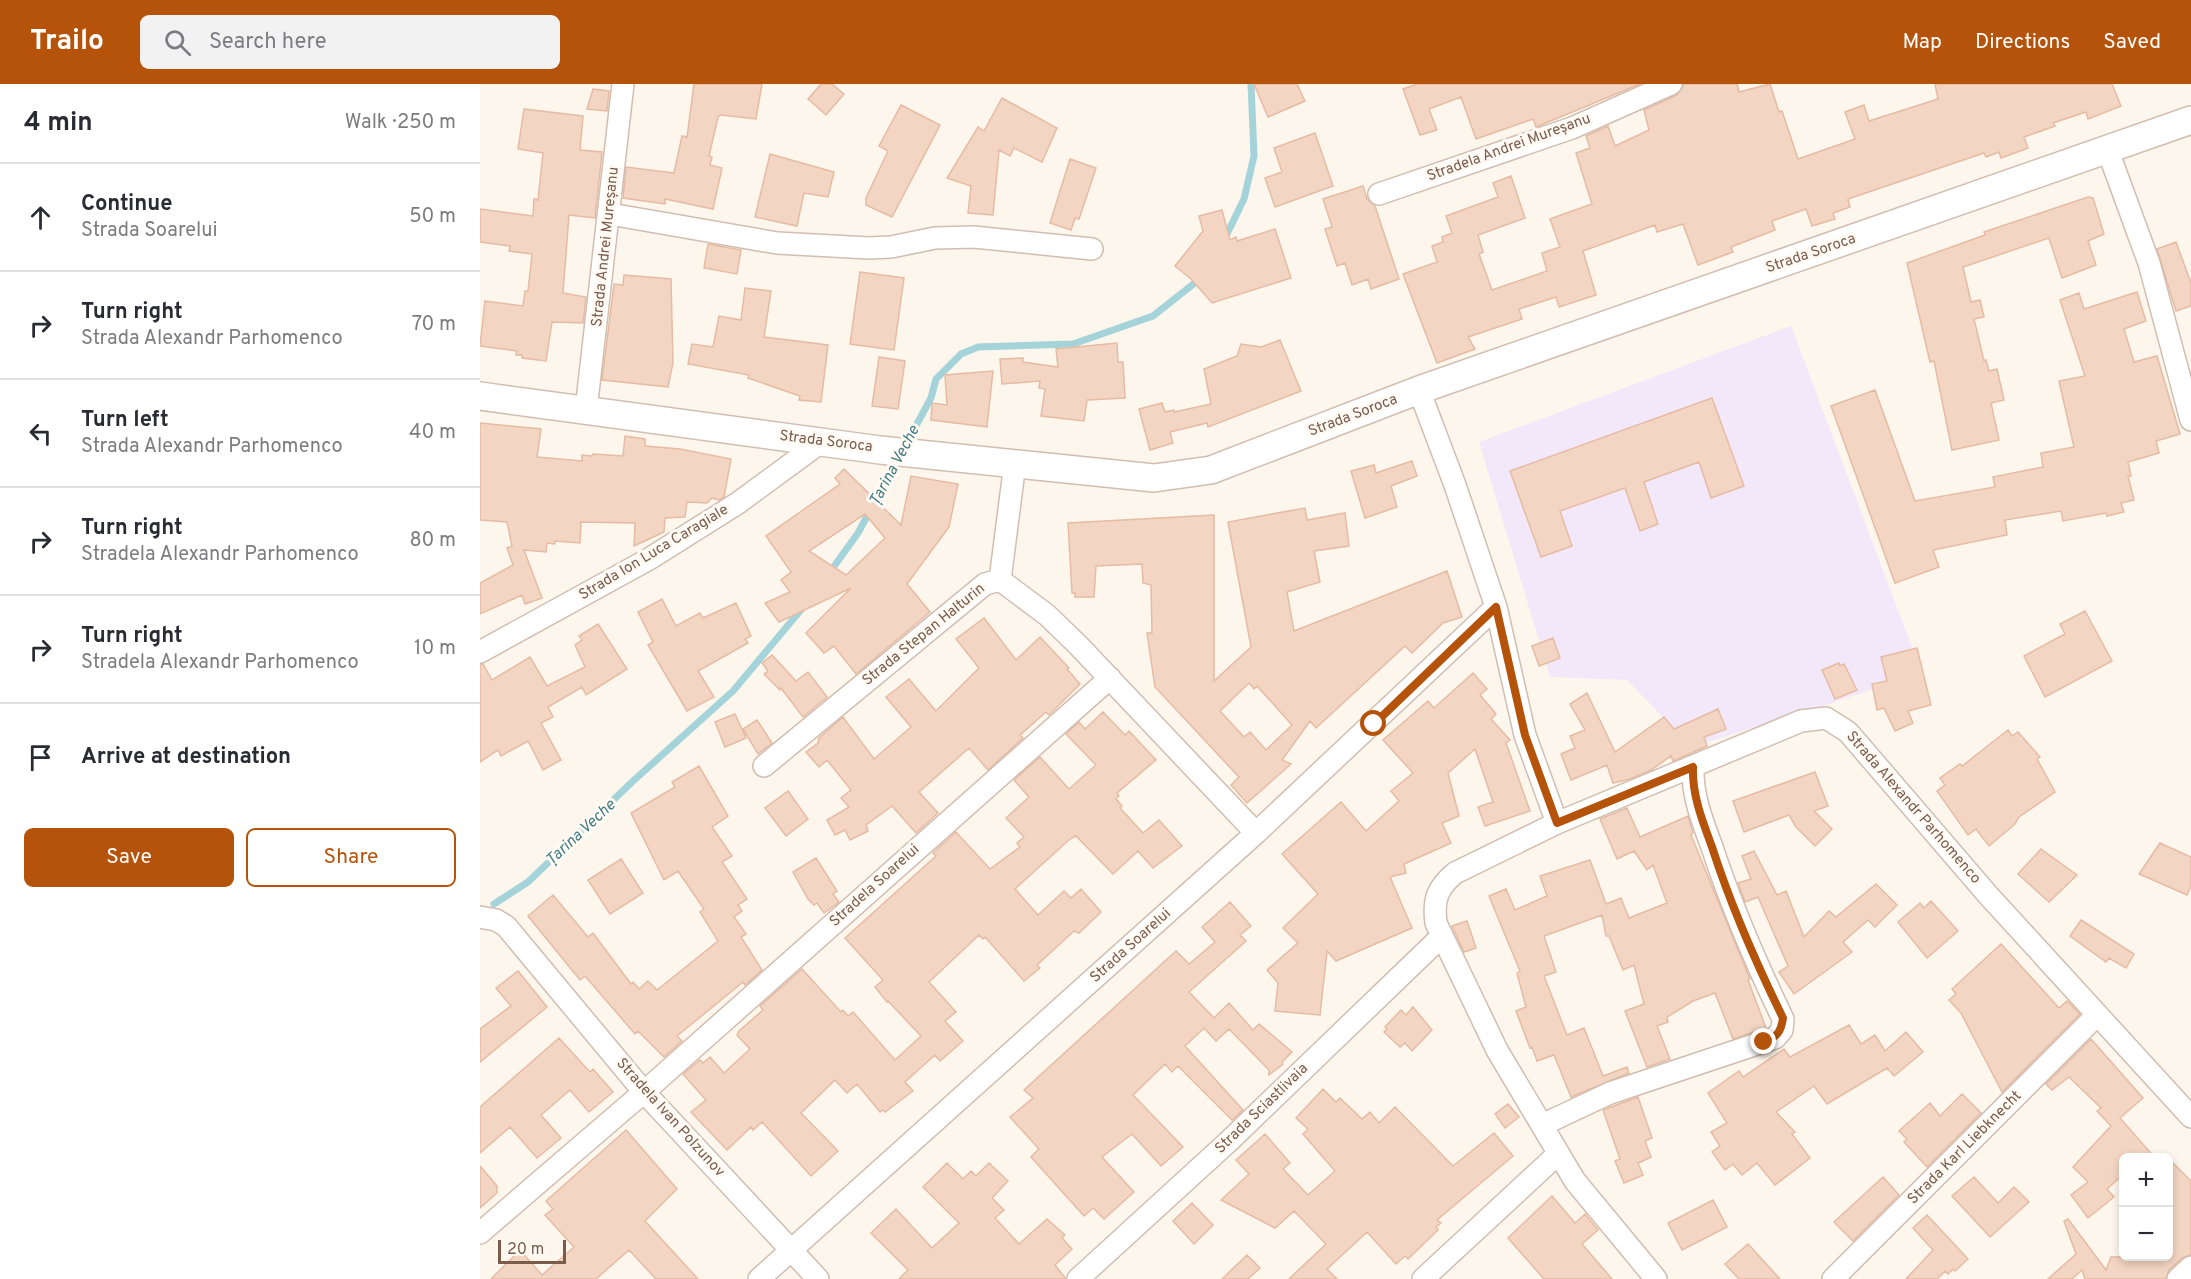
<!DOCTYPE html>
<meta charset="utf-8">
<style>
body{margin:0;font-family:Overpass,sans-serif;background:#f2f2f3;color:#2b2b33}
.controls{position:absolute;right:18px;bottom:18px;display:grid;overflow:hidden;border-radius:9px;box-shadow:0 3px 9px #0003}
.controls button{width:54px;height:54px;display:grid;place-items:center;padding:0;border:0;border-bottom:2px solid #e1e1e2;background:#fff;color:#2b2b33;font:30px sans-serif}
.scale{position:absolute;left:18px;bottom:15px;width:68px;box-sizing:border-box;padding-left:6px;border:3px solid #7a5c4d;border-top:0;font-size:16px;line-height:21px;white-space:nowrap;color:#7a5c4d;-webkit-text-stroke:4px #fffaf3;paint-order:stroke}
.stop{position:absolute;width:18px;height:18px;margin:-14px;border:4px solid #b45309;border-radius:50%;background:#fff}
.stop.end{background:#b45309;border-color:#fff;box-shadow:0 2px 6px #0008}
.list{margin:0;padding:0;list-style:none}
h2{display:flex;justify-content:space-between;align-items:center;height:78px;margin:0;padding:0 24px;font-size:26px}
h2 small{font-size:20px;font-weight:400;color:#7c7c81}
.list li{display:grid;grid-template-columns:39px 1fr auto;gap:18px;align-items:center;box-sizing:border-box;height:108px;padding:0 24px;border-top:2px solid #e1e1e2}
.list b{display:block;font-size:22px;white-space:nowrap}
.list p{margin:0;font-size:20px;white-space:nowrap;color:#7c7c81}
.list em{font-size:20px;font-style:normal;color:#7c7c81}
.actions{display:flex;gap:12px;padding:18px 24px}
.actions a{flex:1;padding:14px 0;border:2px solid #b45309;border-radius:9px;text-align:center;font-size:21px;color:#b45309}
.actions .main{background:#b45309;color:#fff}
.icon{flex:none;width:33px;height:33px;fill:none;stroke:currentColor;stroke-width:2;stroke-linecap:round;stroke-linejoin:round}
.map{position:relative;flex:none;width:1711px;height:1195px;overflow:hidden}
header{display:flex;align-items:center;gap:36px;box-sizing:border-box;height:84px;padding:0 30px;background:#b45309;color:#fff}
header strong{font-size:28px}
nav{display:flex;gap:33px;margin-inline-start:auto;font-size:21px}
.search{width:420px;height:54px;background:#f2f2f3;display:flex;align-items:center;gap:15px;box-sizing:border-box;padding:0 21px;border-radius:9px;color:#7c7c81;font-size:22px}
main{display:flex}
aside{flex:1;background:#fff}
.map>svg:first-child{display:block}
.education{fill:#f3e8fa}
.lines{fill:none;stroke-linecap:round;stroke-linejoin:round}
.stream{stroke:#a5d3da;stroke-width:7}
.building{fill:#f3d5c3;stroke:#e6bba3;stroke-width:1.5;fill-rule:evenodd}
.minor-casing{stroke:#d1beb0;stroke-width:24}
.tertiary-casing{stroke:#d1beb0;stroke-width:30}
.minor{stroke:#fff;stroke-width:21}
.tertiary{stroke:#fff;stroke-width:27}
.route{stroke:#b45309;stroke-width:8}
.labels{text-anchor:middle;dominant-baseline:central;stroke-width:6;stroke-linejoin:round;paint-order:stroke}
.street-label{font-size:15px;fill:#7a5c4d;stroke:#fffaf3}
.water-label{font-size:16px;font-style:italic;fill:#437c86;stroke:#fffaf3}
</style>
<header>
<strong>Trailo</strong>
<div class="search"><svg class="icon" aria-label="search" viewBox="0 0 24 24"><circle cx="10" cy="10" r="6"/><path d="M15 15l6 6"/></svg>Search here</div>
<nav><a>Map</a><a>Directions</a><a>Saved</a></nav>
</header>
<main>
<aside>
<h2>4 min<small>Walk · 250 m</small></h2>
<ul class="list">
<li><svg class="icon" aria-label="ahead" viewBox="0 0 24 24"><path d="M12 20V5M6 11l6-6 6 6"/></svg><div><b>Continue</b><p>Strada Soarelui</p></div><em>50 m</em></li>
<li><svg class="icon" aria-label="right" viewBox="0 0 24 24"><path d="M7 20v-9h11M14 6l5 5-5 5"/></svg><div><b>Turn right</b><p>Strada Alexandr Parhomenco</p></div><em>70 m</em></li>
<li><svg class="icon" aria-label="left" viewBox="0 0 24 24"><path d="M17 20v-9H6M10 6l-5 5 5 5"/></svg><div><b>Turn left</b><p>Strada Alexandr Parhomenco</p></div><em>40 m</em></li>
<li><svg class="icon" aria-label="right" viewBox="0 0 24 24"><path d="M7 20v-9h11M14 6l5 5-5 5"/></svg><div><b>Turn right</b><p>Stradela Alexandr Parhomenco</p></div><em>80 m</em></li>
<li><svg class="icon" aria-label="right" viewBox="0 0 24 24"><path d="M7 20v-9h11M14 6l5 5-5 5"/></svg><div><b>Turn right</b><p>Stradela Alexandr Parhomenco</p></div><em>10 m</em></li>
<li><svg class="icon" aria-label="arrive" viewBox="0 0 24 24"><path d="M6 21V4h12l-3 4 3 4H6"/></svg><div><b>Arrive at destination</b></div></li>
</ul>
<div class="actions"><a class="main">Save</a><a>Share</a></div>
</aside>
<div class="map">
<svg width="1711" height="1195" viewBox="0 0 1711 1195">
<rect width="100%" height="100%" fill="#fdf6ec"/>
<!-- education -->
<path class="education" d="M1311,242L1442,590L1212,663L1147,596L1070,593L999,358Z"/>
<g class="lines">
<!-- stream -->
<path class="stream" d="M744,156L764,115L774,72L771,0
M425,362L451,314L456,295L481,270L498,263L593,260L673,232L721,194
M350,488L378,449L418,375
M14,820L48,798L152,698L253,607L325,521"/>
</g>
<!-- building -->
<path class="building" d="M214,0H282L276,35L241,31L238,33L229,72L232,73L230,81L242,84L233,125L185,115V120L143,114L146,83L194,89L202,52L207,53Z
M341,0H352L364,10L346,31L328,15Z
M774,0H817L825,17L788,33Z
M937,0H1160L1056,43L1053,35L996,55L981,13L949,25L957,46L940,51L923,5Z
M1204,0H1257L1259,8L1290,0L1299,28L1302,27L1318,75L1375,55L1365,28L1384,21L1389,37L1458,15L1455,0H1632L1641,22L1608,35L1606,28L1573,39L1575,42L1544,53L1548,64L1521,74L1519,68L1506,73L1504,69L1368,115L1370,123L1353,129L1355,135L1332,142L1326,125L1292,137L1295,146L1251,163L1253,168L1218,181L1203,140L1177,148L1175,141L1103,167L1116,211L1079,223L1076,213L1039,225L1042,235L988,253L995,265L957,279L923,190L957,178L952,162L963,158L962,153L972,149L966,132L1018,113L1013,99L1031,92L1045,134L998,151L1003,168L999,170L1012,206L1067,187L1062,169L1080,163L1070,135L1112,120L1096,69L1110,64L1106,52L1128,42L1135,62L1169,46L1164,26L1197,11Z
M113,5L129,7L127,27L107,25Z
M522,14L577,44L562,78L534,64L530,72L519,66L513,131L488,129L491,102L467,94L498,43L504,47Z
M421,21L460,41L412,133L386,121V114L408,67L399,62Z
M44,25L103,32L100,66L122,68L115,134L89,131L83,209L106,213L103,239L72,238L66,277L42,274V271H36L37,267L0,262L5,217L43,222L45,207H48L52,170L29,167L30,162L0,158V125L53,132L54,115L58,116L63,69L38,65Z
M835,49L853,102L795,123L785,94L802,88L794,64Z
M290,70L354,88L348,113L324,109L317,142L275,133Z
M590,75L616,84L599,135L595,134L591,146L570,139Z
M883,102L887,115L895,122L919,195L891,205L888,195L872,201L865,179L857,182L845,145L852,143L843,115Z
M1608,113L1613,114L1624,150L1608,157L1616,181L1582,194L1569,154L1483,183L1491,218L1500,216L1504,233L1494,235L1504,277L1506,276L1509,287L1517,285L1524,316L1511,319L1519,356L1472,366L1454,277L1450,278L1427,179L1505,151L1504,148Z
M742,126L750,156L756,153L757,157L795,145L811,194L732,219L711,195L695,182L723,147L719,132Z
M1696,158L1711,199V222L1696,227L1677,165Z
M228,160L261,166L257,190L224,184Z
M380,188L424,194L414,266L370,260Z
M144,191L191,195L193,279L188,303L122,296L134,200L143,201Z
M265,204L291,207L284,253L348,261L341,318L319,316L320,312L268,294L269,291L208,280L212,260L233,263L239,232L261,236Z
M1657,208L1666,237L1644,245L1654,278L1677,272L1700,350L1676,357L1679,369L1648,378L1651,392H1648L1654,416L1641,419L1644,428L1627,432L1626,429L1583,437L1581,427L1525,436L1527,451L1453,466L1459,483L1415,499L1351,322L1395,306L1435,417L1515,403L1513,393L1563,383L1561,369L1594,363L1579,297L1605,292L1580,216L1599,209L1604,225Z
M800,256L821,307L728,343L727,339L690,348L693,359L670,366L659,325L682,319L685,328L694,326V328L731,320L724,285L757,272L761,260L781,263Z
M637,259L638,278H643L645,314L607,316L604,337L561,332L565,305L559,304L560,297L522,300L520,275L543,274V278L578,283L576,265Z
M399,273L425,277L418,325L392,322Z
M513,287L507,343L451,336L452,319L467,321L465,291Z
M1232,314L1264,402L1231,414L1219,378L1164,398L1178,440L1160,447L1145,404L1080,427L1092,462L1061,473L1030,387Z
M0,339L61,345L57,373L102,377V371L112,372L113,370L143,372L145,352L165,355V362L200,365L251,375L244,413L239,416L232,414L227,419L207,418L205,433L185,434L184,448L154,462L155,439L101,438L100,459L75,457V460L67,459L66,468L44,466L62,514L45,520L42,511L0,530V499L33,481L27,464L32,462L27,438L0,436Z
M932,377L937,392L911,402L917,423L885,434L871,387L894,381L896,389Z
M364,385L421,441L431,392L478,400L469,443L427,500L450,528L376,590L354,562L344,569L326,549L371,504L299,538L285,519L310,508L301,496L311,488L286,452L360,400L355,394ZM385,430L405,454L366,491L329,467Z
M825,424L827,436L865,429L869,462L834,467L840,498L807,508L814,547L967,487L982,533L963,539L932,569L925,562L836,644L830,637L802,676L811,680L767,719L751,701L759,693L675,603L667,549H672L671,501L663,499L662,480L616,482L614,513H595V509H592L588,439L734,431V597L771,563L748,438ZM769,599L774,605L777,602L812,641L786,666L770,648L764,653L740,627Z
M182,515L196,542L220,529L223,534L256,519L271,552L265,555L268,559L218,587L234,613L207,627L168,561L173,558L158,528Z
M1605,527L1632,577L1565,613L1544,572L1585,550L1580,540Z
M504,534L536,576L560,553L589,584L587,585L600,600L569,631L566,628L540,651L543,654L508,686L489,664L439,708L458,729L436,749L412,722L386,741L388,747L370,756L365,746L355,751L347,736L369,723L361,714L371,706L347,676L339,683L326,668L338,659L339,654L363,633L394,675L431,643L406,613L429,595L456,627L499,584L476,555Z
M118,540L147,585L106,611L102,603L68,623L73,633L61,639L81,676L63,686L48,657L21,672L18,666L0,678V581L3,580L12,596L50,573L67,602L105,583L95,561L102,556L99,552Z
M1073,554L1080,574L1059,582L1052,562Z
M1437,564L1451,621L1428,627L1433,639L1415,647L1404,624L1397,626L1392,600L1407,597L1401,573Z
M292,571L316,597L328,588L347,613L323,633L301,604L300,606L284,590L288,587L282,579Z
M1359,579L1360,582L1364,580L1377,606L1355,615L1342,586Z
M993,589L1007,605L1000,611L1016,630L1011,635L1030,656L1026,659L1050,727L1005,742L998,723L1013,718L995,665L968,689L979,732L962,739L971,759L924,780L926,789L910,793L932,844L856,877L847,867L840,931L795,927L798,899L787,886L818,859L803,844L838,810L802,770L861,718L886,747L919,717L911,707L933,689L903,656L948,617L954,624Z
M1107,609L1135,668L1184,633L1194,645L1238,625L1246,645L1224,653L1227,662L1193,677L1191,672L1171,686L1150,695L1133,699L1127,681L1091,696L1081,670L1095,664L1090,652L1105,646L1090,620Z
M623,628L645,651L649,647L676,676L637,709L639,712L636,715L642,722L640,724L663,749L679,736L702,762L673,784L658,767L633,790L596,752L590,755L535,805L558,831L584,807L591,814L601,805L621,828L599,849L594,847L557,881L560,884L544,897L505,853L503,855L499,851L449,898L476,928L465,937L483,957L460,977L455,971L425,998L433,1007L405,1028L403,1026L400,1028L377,1000L367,1009L355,996L321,1029L358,1067L331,1092L282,1038L273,1046L271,1043L247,1066L211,1028L226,1016L203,990L220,976L223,979L230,973L244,989L270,965L257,951L259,947L283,926L280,922L322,885L361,928L363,926L368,932L373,928L415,976L441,952L408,917L407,918L395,903L403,896L365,854L456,772L453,769L476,748L510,785L540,763L537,759L544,753L526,734L549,713L534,696L560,673L589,705L616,681L586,650L599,638L605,645Z
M255,630L266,654L245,663L235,638Z
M277,636L292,659L278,670L263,645Z
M1528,646L1532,652L1538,648L1560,673L1557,675L1575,708L1539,733L1535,740L1509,762L1496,745L1488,751L1457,707L1465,701L1460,694L1480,680L1482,682Z
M219,682L248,732L232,743L252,772L242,778L267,815L258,821L262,827L254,833L266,850L261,853L282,886L265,901L263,898L197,952L202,957L184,973L158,947L155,950L105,892L100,896L48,832L73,811L108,853L113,849L151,900L153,898L159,905L168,897L177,906L238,857L220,828L224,825L198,787L184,796L151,729L195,703L192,698Z
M1335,688L1348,722L1334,727L1352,745L1335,762L1316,743L1309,731L1264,748L1253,717Z
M308,707L328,735L306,752L285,724Z
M1147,724L1160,753L1208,732L1213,749L1211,751L1270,895L1268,896L1286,944L1253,955L1235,909L1213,917L1187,933L1188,938L1177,942L1190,975L1167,983L1145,927L1164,920L1154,881L1143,886L1129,852H1126L1122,831L1064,852L1076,888L1064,892L1087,951L1104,944L1123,992L1147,983L1149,989L1091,1013L1074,971L1057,977L1052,963L1050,964L1036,927L1046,923L1037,889L1040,887L1009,812L1026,805L1035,826L1067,812L1060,792L1110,776L1126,820L1141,814L1149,834L1187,819L1173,781L1167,786L1154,767L1137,775L1120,735Z
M1680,759L1711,773V802L1707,811L1659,790Z
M1561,765L1597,791L1569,818L1538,790Z
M1274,767L1297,811L1306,807L1324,853L1349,827L1356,833L1396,800L1417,821L1395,843L1388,836L1363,858L1372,868L1314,910L1299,888L1308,882L1278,813L1265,818L1258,799L1271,795L1262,772Z
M336,774L357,807L353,810L359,818L344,829L337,819L334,821L328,815L313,788Z
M141,775L163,809L130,830L108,796Z
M1451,817L1478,847L1447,874L1418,838L1440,819L1444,824Z
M750,818L771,842L760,851L766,857L709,908L734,934L749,919L773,946L779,940L812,968L802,978L803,980L789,991V986L749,945L736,957L724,944L705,962L763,1026L752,1036L698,982L692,988L685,980L653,1011L703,1063L681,1082L652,1050L622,1073L654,1108L624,1135L613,1124L604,1132L551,1073L559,1065L530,1033L553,1014L544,1006L696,867L709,880L735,858L722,843Z
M1601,836L1654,870L1646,884L1629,874L1626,878L1590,852Z
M987,837L996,864L984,868L972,842Z
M1521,860L1579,924L1587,917L1600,930L1522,1008L1481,929L1469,916L1476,910L1472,905Z
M38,887L67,923L0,978V945L31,922L16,904Z
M933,923L952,946L932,967L925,959L920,963L904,948L907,945L905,943L921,926L926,931Z
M1369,941L1381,960L1395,951L1405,967L1426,948L1443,968L1414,992L1407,984L1347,1020L1334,1002L1296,1028L1315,1048L1312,1050L1330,1074L1295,1101L1277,1079L1262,1091L1253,1080L1245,1086L1232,1068L1240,1062L1231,1048L1247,1039L1228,1009L1259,987L1263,993L1304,965L1310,973Z
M79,954L110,988L113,985L133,1008L109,1028L90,1006L61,1031L81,1054L57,1074L30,1043L0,1069V1023Z
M1611,955L1663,1014L1640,1034L1675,1074H1644V1090L1627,1105L1634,1113L1608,1134L1591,1111L1608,1098L1593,1083L1631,1042L1617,1027L1621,1024L1589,993L1572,1006L1566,1000Z
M843,1005L856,1018L860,1014L882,1035L890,1028L899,1039L915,1023L973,1082L1014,1049L1033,1072L957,1136L961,1139L956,1143L958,1146L928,1175L925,1172L916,1180L887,1148L847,1185L857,1195H809L846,1160L814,1127L795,1144L741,1116L769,1090L756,1076L785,1050L810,1079L803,1085L828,1111L855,1087L823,1050L828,1045L816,1034Z
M1482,1010L1501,1029L1447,1083L1424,1058L1427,1055L1419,1047L1450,1019L1460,1032Z
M1158,1013L1172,1054L1165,1057L1171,1073L1158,1079L1163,1091L1144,1099L1135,1077L1140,1075L1123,1026Z
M1028,1020L1039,1033L1025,1044L1015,1030Z
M146,1046L197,1105L165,1137L218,1195H176L149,1166L116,1195H11L40,1166L62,1191L94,1163L65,1131L73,1125L66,1117Z
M1689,1075L1711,1097V1171L1702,1174L1689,1186L1686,1195H1605L1602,1186L1592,1195H1568L1596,1170L1584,1137L1588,1135L1626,1186L1631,1173H1689Z
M467,1079L483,1095L491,1087L496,1092L509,1079L528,1097L512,1114L524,1126L515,1134L539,1160L567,1135L585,1151L582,1154L592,1165L575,1181L586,1195H419L428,1186L391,1149L416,1125L452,1164L479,1139L443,1103Z
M0,1082L17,1102V1109L0,1124Z
M1403,1093L1419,1111L1373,1157L1354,1138Z
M1494,1093L1518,1119L1534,1103L1549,1118L1510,1153L1472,1112Z
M1072,1112L1095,1139L1105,1130L1118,1146L1102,1160L1132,1195H1064L1028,1154Z
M1233,1116L1247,1143L1202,1166L1188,1139Z
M712,1119L733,1141L714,1160L693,1137Z
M1447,1131L1488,1175L1475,1187L1473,1185L1468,1190L1465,1187L1457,1195H1426L1453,1166L1433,1144Z
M1268,1160L1300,1195H1259L1245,1180Z
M767,1171L780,1184L768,1195H742Z"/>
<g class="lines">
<!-- minor casing -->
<g class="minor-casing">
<path id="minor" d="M1628,67L1669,179L1711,336
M899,110L1092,44L1191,0
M130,130L297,159L389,164L411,163L455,154L494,153L612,165
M939,306L975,401L1016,523L1045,651L1077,739
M106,326L143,0
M520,496L535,379
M0,568L169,475L258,419L341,358
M284,682L505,500L520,496L567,531L598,561L776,749
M0,833L16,836L26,842L164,1008L338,1195
M1062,1041L1130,1009L1295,954L1302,946L1303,935C1276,879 1251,821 1232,763C1222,736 1212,712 1213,683
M0,1149L164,1008L630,594
M279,1195L776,749L1016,523
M598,1195L748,1058L962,852
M943,1195L1078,1070
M1176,1195L1095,1097L1017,966L956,839C953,816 957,804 975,789L1077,739L1321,637L1346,634L1368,648L1508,811L1711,1033
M1353,1195L1616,932
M1698,1195L1711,1183"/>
</g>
<!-- tertiary casing -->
<g class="tertiary-casing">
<path id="tertiary" d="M0,312L400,366L674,394L731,386L939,306L1711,36"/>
</g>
<!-- minor -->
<use href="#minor" class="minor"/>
<!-- tertiary -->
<use href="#tertiary" class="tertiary"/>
</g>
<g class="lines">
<!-- route -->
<path class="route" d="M894,640L1016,523L1045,651L1077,739L1213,683C1212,711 1222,736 1232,763C1251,822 1276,879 1303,934C1301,948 1297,953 1284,958"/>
</g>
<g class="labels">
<!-- street labels -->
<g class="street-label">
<text transform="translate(1029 64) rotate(-20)">Stradela Andrei Mureșanu</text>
<text transform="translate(126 163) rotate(-84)">Strada Andrei Mureșanu</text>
<text transform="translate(1331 170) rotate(-19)">Strada Soroca</text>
<text transform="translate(873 332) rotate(-21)">Strada Soroca</text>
<text transform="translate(346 358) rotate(7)">Strada Soroca</text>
<text transform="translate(174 469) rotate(-31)">Strada Ion Luca Caragiale</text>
<text transform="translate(444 551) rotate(-39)">Strada Stepan Halturin</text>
<text transform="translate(1433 724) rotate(49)">Strada Alexandr Parhomenco</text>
<text transform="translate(395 802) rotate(-42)">Stradela Soarelui</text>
<text transform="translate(651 862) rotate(-42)">Strada Soarelui</text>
<text transform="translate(782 1025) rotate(-44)">Strada Sciastlivaia</text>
<text transform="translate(190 1034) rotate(48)">Stradela Ivan Polzunov</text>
<text transform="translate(1485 1064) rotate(-45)">Strada Karl Liebknecht</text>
</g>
<!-- water labels -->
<g class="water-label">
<text transform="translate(415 382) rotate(-62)">Țarina Veche</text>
<text transform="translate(101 749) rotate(-43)">Țarina Veche</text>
</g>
</g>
</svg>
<div class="controls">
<button>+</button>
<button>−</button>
</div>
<div class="scale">20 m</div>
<div class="stop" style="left:894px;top:640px"></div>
<div class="stop end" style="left:1284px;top:958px"></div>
</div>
</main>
